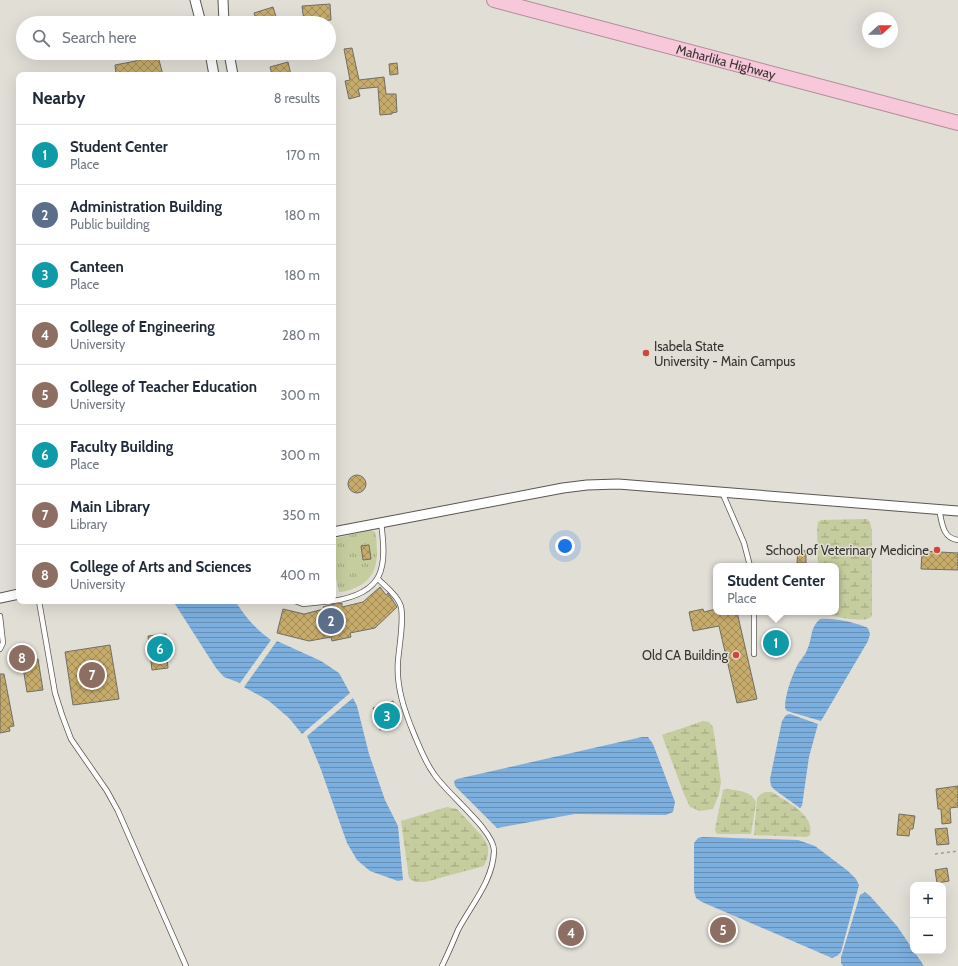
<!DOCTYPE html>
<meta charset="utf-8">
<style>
body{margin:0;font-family:Cabin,sans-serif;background:#f2f2f3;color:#1f2937}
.controls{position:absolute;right:12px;bottom:12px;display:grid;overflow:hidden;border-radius:8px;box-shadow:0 4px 16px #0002}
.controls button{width:36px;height:36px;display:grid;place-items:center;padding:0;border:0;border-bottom:1px solid #e0e1e3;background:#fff;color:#1f2937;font:20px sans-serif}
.compass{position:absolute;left:862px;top:12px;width:36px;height:36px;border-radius:50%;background:#fff;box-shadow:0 4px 16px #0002;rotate:69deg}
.you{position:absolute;left:565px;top:546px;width:14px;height:14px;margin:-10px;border:3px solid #fff;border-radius:50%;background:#1a73e8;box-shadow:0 0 0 6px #1a73e833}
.badge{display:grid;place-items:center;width:26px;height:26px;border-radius:50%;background:#d2443c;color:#fff;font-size:13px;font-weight:700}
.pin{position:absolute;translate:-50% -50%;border:2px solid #fff;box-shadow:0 1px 4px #0006}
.popup{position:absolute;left:713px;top:563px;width:126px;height:52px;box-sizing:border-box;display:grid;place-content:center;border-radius:8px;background:#fff;filter:drop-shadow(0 1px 3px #0005);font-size:13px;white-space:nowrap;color:#747a83}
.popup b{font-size:15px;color:#1f2937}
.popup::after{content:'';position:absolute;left:50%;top:100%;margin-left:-8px;border:8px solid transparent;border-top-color:#fff}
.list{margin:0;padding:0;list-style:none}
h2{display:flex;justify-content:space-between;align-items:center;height:52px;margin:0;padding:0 16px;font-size:17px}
h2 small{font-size:13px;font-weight:400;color:#747a83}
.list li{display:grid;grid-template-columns:26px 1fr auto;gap:12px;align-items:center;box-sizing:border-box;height:60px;padding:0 16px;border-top:1px solid #e0e1e3}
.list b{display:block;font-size:15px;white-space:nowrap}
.list p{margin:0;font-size:13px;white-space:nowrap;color:#747a83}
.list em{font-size:13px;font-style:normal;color:#747a83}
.icon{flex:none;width:22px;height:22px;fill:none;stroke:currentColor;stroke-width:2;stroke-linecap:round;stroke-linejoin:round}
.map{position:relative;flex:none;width:958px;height:966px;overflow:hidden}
.search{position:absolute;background:#fff;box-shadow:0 4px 16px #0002;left:16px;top:16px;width:320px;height:44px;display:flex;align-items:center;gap:10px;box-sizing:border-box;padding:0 14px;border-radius:22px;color:#747a83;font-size:15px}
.panel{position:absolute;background:#fff;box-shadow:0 4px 16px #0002;left:16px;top:72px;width:320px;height:532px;border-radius:8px}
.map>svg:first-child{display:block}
.wetland{fill:url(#wetland-marsh)}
.park{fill:url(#park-tufts)}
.water{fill:url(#water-rules)}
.building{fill:url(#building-cross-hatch);stroke:#716e67}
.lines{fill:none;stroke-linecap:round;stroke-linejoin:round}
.service-casing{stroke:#5a5750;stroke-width:6}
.minor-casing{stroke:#5a5750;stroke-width:11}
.trunk-casing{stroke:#b28c98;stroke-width:16}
.path{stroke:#a09e98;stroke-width:1.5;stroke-dasharray:3 3;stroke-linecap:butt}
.service{stroke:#fff;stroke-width:4.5}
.minor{stroke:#fff;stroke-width:9}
.trunk{stroke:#f6c8da;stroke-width:14}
.poi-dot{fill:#d2443c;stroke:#e1ded6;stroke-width:1.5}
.labels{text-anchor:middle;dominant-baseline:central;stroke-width:3;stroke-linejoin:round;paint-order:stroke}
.street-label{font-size:13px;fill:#363431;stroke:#e1ded6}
.poi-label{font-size:13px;fill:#363431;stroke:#e1ded6;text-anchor:end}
</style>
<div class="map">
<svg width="958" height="966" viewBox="0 0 958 966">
<defs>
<pattern id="wetland-marsh" width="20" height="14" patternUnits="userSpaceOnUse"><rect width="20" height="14" fill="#c5cc9d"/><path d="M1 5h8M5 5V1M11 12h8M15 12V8" fill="none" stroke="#a1a681"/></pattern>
<pattern id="park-tufts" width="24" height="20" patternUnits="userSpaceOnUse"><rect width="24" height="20" fill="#c5cc9d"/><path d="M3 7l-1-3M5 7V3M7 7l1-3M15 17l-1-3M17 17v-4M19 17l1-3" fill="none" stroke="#a1a681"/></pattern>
<pattern id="water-rules" width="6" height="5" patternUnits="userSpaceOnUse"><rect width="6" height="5" fill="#7cafde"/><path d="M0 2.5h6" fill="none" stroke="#668fb5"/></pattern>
<pattern id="building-cross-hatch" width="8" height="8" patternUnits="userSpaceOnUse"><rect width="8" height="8" fill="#c6ab6b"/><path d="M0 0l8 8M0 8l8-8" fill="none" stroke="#a28c59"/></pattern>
</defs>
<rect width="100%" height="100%" fill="#e1ded6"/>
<!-- wetland -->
<path class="wetland" d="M867,519L870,522L872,531V616C871,617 869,618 867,619C857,621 830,617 822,612H836V566H818L817,530L818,522L821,520Z
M703,721L709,722L713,727L721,782L719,794L713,809L700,811L690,807L684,794L662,735Z
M728,789C739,791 751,791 756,802L751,834H719L716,833L715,829L722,795L723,790Z
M765,792H772C786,802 815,814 810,835L806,837L754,835L757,798L761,794Z
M447,807L457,809L482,836L488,847V856L484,866L425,882H415L409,878L401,821Z"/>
<!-- park -->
<path class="park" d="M370,530L375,532L376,535C378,556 379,577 357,587C352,589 346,592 339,592L333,564V539Z"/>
<!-- water -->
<path class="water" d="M173,601H235C245,616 255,629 271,640L240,683L224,677L216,668Z
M820,619C835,618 854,622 868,628L870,634L868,641L821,721L787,711L785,708C785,695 791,678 797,666C800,660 805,656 807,650C813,638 809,629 820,619Z
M277,641L321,661L339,673L350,693L302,734L289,718L269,701L244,687Z
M353,698L357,706L369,754L385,800L398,826L403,880L398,881L370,871L357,860L347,843L320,767L307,736Z
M790,714L818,724L809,757L802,806L800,808L775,790L771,786L770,779L782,721L786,715Z
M642,737H648L653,744L675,802L673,812L666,815L575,814L497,828L455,786L454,781L457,779Z
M703,837L798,840L815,846L848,871L856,879L859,885L841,952L837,956L832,958L702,902L696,898L694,891V843L698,838Z
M865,892L870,896L897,926L924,966H843L841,963V957L860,895Z"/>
<!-- building -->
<path class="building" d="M330,4L331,20L304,22L302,6Z
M273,7L278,23H257L254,13Z
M352,48L359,80L384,77L386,94H396L397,112L392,113V114L380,115L378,87L358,89L360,96L349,99L345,81L350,80L344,49Z
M141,53H163L159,60L163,75H116L115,65L136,61Z
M288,62L291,75H272L270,67Z
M397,63L398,74L390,75L389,64Z
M348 484a9 9 0 1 1 18 0a9 9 0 1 1-18 0Z
M369,545L371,559L363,560L361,546Z
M798,550L806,551V563H797Z
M922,551L958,553V570L921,569Z
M380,587L386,595L388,593L390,596L397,607L375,628L350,633L351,637L332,641L331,637L309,641L277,633L283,609L304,614L324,609L323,607L330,605L342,603V607L363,602Z
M703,609L704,612L716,609V612H737L757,699L737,703L719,626L693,631L689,612Z
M166,634V640H169L171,658L167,657L168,668L152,670L148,636Z
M781,634L784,650L771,652L768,636Z
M110,645L119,699L73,705L65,652Z
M38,659L43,690L27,692L22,661Z
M0,674H4L14,726L9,727L10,731L0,733Z
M393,701L400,724L380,730L373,708Z
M958,786V807L950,808L951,823L942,824L941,809H938L936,789Z
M899,814L915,816L913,829H910L909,836L897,835Z
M947,828L949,844L937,845L935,829Z
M947,868L949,881L937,883L935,870Z"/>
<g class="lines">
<!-- service casing -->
<g class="service-casing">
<path id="service" d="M722,492L744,543L750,566
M939,509C942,522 942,538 958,540
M378,579C385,586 396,594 400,604C405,615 399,647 398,661C396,686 404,710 414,734C420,748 425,762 434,774C446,793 495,831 494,851C493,881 471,905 458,930C453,942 448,954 442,966
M39,601L55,693L62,715L71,739L107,791L118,811L186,966
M295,601L303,604L332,601
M333,601C385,593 387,568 381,522
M754,612V654
M0,616L3,643L0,649"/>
</g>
<!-- minor casing -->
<g class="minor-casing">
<path id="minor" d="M195,0L201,23
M223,0L224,23
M210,53L214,75
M229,53L233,75
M333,532L563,488L587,485L618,484L958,511
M0,598L19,594"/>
</g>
<!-- trunk casing -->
<g class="trunk-casing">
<g id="trunk">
<path id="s1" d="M494,0L958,123"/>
</g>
</g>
<!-- path -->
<path class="path" d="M333,589L334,595
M935,854L958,851"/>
<!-- service -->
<use href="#service" class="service"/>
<!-- minor -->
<use href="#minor" class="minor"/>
<!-- trunk -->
<use href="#trunk" class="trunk"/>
</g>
<!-- markers -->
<g class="poi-dot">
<circle cx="646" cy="353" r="4"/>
<circle cx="937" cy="550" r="4"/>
<circle cx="736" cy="655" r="4"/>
</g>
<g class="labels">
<!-- street labels -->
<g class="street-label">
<text stroke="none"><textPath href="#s1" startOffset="240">Maharlika Highway</textPath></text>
</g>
<!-- poi labels -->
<g class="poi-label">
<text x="654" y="346" text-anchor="start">Isabela State<tspan x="654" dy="15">University - Main Campus</tspan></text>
<text x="929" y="550">School of Veterinary Medicine</text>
<text x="728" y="655">Old CA Building</text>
</g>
</g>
</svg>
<div class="controls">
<button>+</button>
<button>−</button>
</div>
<svg class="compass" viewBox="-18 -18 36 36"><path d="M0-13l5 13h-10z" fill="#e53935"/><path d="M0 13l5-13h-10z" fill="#747a83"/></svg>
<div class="you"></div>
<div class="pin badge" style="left:776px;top:643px;background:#0f9aa8">1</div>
<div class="popup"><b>Student Center</b>Place</div>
<div class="pin badge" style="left:331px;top:621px;background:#5c6f8a">2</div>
<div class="pin badge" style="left:387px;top:716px;background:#0f9aa8">3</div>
<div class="pin badge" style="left:571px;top:933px;background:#8d6e63">4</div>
<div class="pin badge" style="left:723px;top:930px;background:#8d6e63">5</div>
<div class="pin badge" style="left:160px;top:649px;background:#0f9aa8">6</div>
<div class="pin badge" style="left:92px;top:675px;background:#8d6e63">7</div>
<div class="pin badge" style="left:22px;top:658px;background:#8d6e63">8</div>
<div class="search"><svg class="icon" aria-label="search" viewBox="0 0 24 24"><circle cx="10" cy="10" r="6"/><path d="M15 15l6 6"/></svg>Search here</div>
<section class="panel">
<h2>Nearby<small>8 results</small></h2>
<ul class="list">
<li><span class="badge" style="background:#0f9aa8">1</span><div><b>Student Center</b><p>Place</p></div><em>170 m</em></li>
<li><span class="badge" style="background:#5c6f8a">2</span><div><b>Administration Building</b><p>Public building</p></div><em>180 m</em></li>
<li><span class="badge" style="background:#0f9aa8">3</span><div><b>Canteen</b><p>Place</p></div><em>180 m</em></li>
<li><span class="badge" style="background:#8d6e63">4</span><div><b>College of Engineering</b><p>University</p></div><em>280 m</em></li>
<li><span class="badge" style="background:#8d6e63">5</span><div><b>College of Teacher Education</b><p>University</p></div><em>300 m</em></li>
<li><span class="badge" style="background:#0f9aa8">6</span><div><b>Faculty Building</b><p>Place</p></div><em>300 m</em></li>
<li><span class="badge" style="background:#8d6e63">7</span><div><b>Main Library</b><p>Library</p></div><em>350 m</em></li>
<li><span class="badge" style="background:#8d6e63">8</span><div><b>College of Arts and Sciences</b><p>University</p></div><em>400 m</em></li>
</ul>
</section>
</div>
